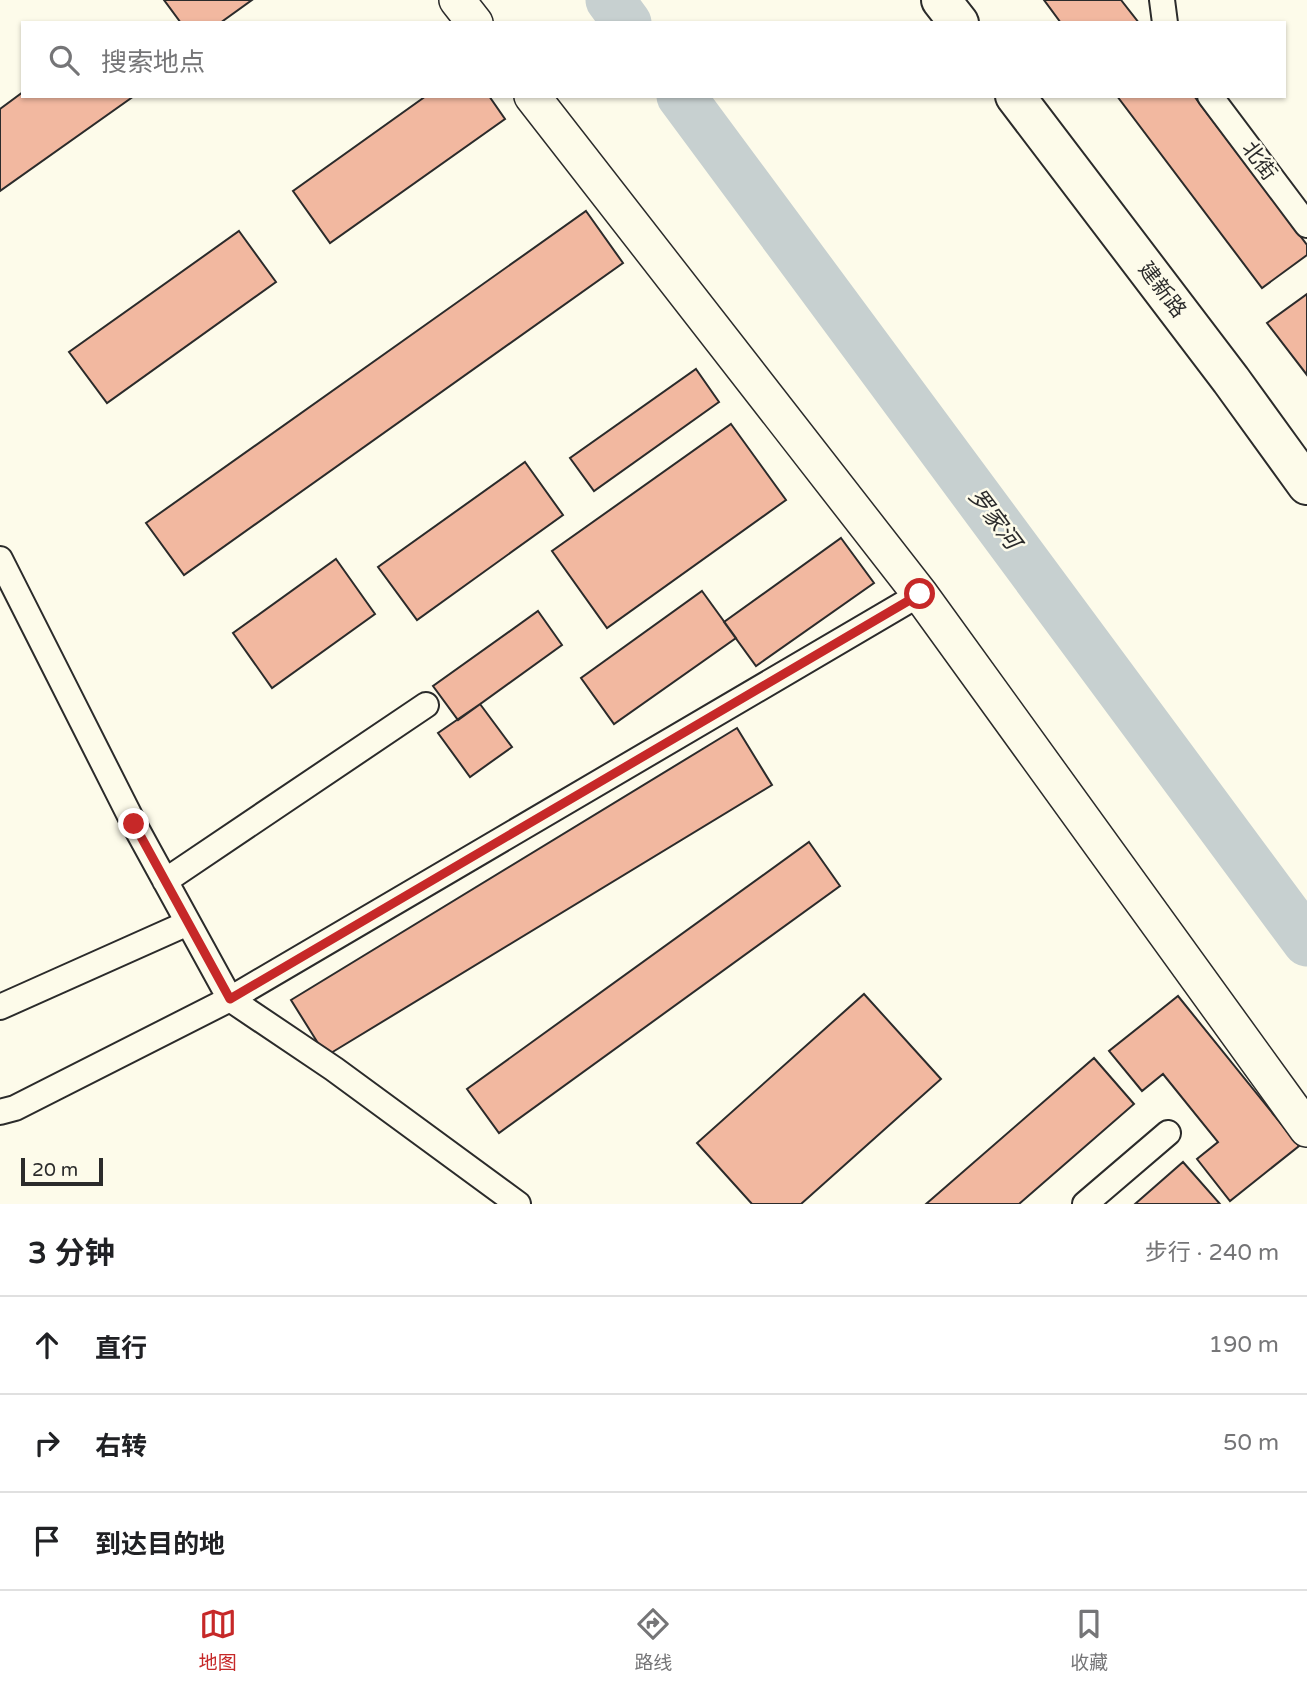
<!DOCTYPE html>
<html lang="zh">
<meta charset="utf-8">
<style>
body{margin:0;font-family:"Varela Round","Noto Sans SC",sans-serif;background:#f6f6f6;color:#202124}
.scale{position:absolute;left:21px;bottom:18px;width:82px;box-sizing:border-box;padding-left:7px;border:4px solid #2b2b2b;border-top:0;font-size:19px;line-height:24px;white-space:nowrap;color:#2b2b2b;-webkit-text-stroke:5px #fdfbea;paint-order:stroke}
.stop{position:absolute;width:21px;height:21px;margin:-16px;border:5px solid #c62828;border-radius:50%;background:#fff}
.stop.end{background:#c62828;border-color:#fff;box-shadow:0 2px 7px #0008}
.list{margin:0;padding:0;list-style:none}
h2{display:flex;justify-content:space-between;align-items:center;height:91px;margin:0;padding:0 28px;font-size:30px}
h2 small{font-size:23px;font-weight:400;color:#757577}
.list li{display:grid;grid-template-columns:46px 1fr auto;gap:21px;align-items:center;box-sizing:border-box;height:98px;padding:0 28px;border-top:2px solid #e0e0e0}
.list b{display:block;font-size:26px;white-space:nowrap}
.list em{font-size:23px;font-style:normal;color:#757577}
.icon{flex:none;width:38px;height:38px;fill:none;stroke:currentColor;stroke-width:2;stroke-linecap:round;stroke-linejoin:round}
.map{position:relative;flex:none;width:1307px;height:1204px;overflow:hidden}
.search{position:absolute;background:#fff;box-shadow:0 2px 5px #0004;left:21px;right:21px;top:21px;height:77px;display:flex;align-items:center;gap:18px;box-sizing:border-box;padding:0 24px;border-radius:0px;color:#757577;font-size:26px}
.sheet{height:385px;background:#fff}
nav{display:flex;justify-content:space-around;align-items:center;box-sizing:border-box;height:98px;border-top:2px solid #e0e0e0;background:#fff;font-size:19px;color:#757577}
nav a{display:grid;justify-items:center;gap:4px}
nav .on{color:#c62828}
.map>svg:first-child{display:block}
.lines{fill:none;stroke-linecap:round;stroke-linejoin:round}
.river{stroke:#c7d0d0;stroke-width:49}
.building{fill:#f2b8a0;stroke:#2b2b2b;stroke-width:2}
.street-casing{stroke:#2b2b2b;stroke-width:28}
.secondary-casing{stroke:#2b2b2b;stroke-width:38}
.primary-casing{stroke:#2b2b2b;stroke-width:42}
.street{stroke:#fdfbea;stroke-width:24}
.secondary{stroke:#fdfbea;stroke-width:35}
.primary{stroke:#fdfbea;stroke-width:38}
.route{stroke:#c62828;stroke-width:9}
.labels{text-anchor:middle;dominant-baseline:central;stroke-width:5;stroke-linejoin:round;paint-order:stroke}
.street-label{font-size:21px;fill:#2b2b2b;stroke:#fdfbea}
.water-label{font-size:23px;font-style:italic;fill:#2b2b2b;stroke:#fdfbea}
</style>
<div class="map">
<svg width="1307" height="1204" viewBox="0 0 1307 1204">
<rect width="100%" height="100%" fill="#fdfbea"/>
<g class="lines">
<!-- river -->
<path class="river" d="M610,0L627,23
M681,96L1307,942"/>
</g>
<!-- building -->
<path class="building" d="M164,0H252L220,23H181Z
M1044,0H1121L1139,23H1061Z
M23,92V96H134L0,191V109Z
M426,96H489L505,119L330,243L293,191Z
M1117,96H1194L1307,245V255L1262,288Z
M586,211L623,263L184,575L146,523Z
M239,231L276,282L107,403L69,352Z
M1307,294V375L1267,323Z
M696,369L719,402L594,491L570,458Z
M731,424L786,500L607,628L552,551Z
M525,462L563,515L417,620L378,567Z
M841,538L874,583L756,666L724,622Z
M336,559L375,614L272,688L233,633Z
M702,591L736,638L614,724L581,678Z
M538,611L562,645L458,720L433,686Z
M480,704L512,747L470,777L438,733Z
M737,728L772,785L326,1056L291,1000Z
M809,842L840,886L499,1133L467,1089Z
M864,994L941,1079L801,1204H752L697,1143Z
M1178,996L1299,1146L1230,1201L1197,1159L1218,1142L1163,1074L1142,1091L1109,1051Z
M1094,1058L1134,1104L1019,1204H926Z
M1183,1162L1220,1204H1135Z"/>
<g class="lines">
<!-- street casing -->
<g class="street-casing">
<path id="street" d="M1162,0L1165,23
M1210,96L1307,225
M0,559L134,824L230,999L334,1069L518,1204
M165,881L426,705
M0,1007L188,923
M0,1112L15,1108L230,999L920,594
M1085,1204L1168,1133"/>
</g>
<!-- secondary casing -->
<g class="secondary-casing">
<path id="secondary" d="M457,0L475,23
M532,96L920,594L1307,1129"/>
</g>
<!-- primary casing -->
<g class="primary-casing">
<path id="primary" d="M941,0L959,23
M1015,96L1231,380L1307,485"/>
</g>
<!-- street -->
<use href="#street" class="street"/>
<!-- secondary -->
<use href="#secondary" class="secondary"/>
<!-- primary -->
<use href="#primary" class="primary"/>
</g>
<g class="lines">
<!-- route -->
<path class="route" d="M134,824L230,999L920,594"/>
</g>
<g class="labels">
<!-- street labels -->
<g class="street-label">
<text transform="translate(1259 161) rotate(53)">北街</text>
<text transform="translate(1162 290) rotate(53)">建新路</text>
</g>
<!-- water labels -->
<g class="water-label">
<text transform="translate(994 519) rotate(53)">罗家河</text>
</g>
</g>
</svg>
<div class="scale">20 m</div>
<div class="stop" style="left:920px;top:594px"></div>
<div class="stop end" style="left:134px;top:824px"></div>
<div class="search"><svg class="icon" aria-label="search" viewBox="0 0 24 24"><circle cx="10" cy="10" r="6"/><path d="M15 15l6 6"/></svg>搜索地点</div>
</div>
<section class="sheet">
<h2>3 分钟<small>步行 · 240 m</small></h2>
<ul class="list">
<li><svg class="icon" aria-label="ahead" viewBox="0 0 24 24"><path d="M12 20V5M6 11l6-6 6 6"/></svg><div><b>直行</b></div><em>190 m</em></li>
<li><svg class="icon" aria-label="right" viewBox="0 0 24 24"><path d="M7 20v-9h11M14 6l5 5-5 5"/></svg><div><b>右转</b></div><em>50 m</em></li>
<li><svg class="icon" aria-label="arrive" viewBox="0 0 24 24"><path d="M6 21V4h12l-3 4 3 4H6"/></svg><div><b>到达目的地</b></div></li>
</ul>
</section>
<nav>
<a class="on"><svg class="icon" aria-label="map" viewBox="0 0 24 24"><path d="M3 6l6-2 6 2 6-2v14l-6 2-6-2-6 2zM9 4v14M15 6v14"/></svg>地图</a>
<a><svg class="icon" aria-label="directions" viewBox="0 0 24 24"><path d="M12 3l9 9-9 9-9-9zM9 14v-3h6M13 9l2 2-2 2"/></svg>路线</a>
<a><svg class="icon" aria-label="saved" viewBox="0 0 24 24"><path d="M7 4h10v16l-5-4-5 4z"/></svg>收藏</a>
</nav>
